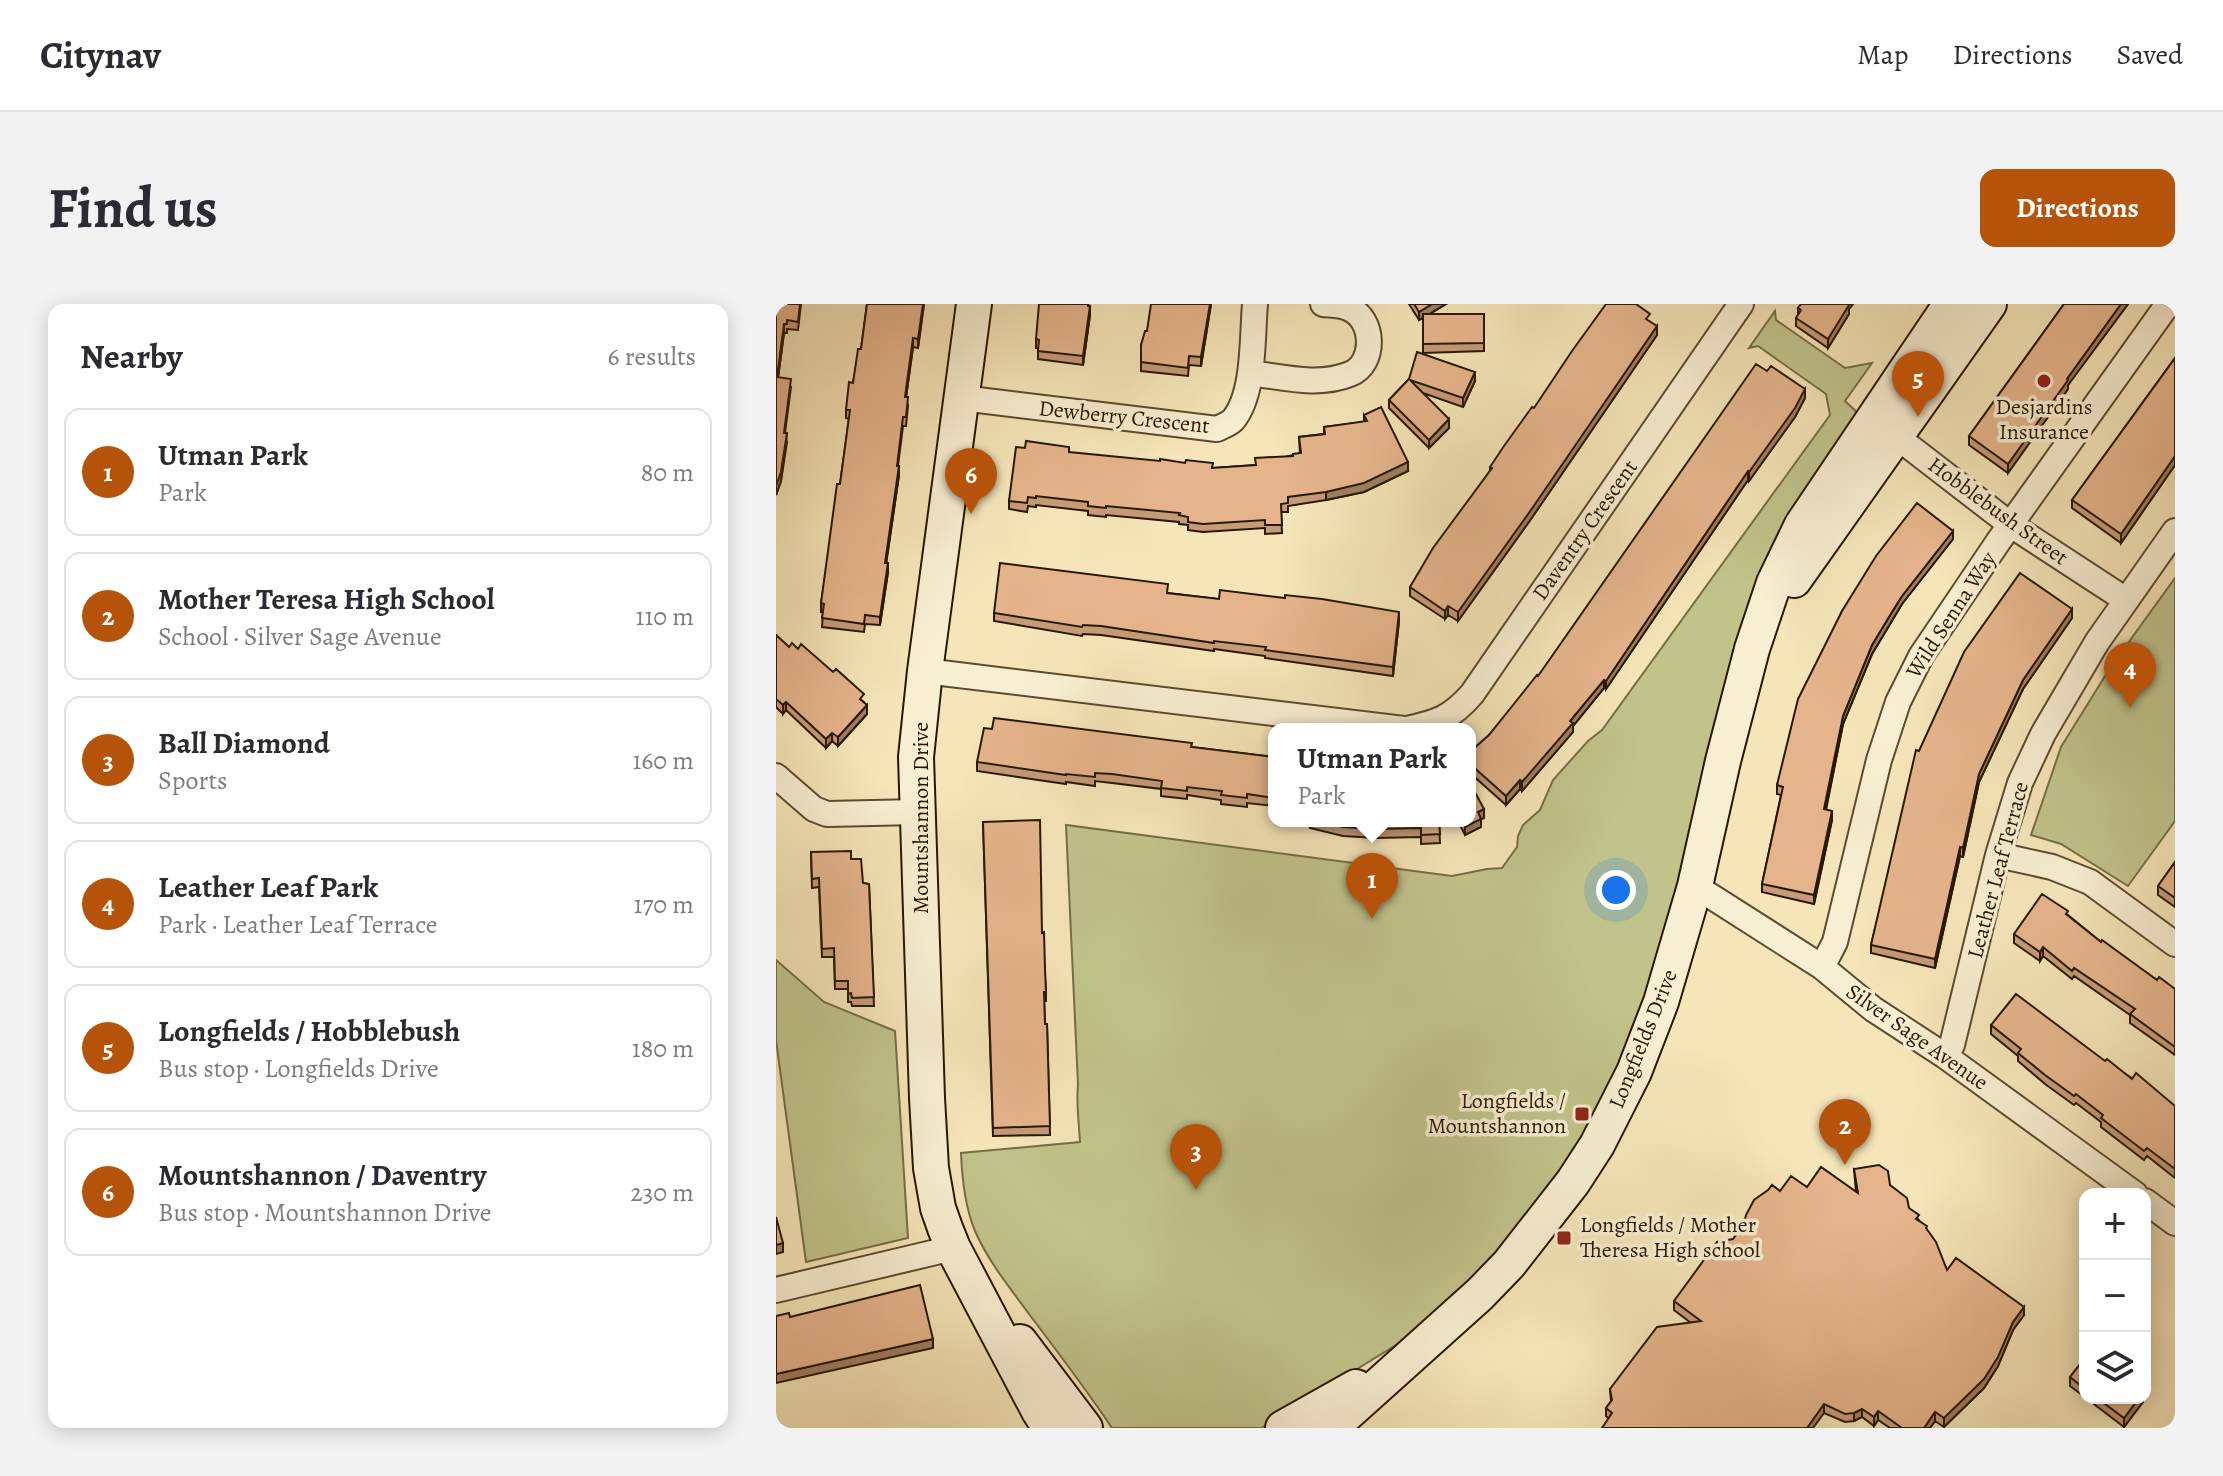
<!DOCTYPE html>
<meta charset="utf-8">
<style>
body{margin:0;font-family:Alegreya,serif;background:#f2f2f3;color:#2b2b33}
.controls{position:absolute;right:24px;bottom:24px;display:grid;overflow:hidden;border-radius:16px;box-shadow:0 4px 20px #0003}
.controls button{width:72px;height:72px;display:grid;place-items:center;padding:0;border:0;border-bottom:2px solid #e1e1e2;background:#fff;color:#2b2b33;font:40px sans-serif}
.you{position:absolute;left:840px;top:586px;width:28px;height:28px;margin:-20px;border:6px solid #fff;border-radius:50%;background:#1a73e8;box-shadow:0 0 0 12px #1a73e833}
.badge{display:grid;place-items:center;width:52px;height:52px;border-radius:50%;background:#b45309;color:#fff;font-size:26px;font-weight:700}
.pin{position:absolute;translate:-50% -66px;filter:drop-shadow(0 2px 4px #0008)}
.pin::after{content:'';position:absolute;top:42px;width:28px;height:24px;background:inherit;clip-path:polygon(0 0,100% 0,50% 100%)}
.popup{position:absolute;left:492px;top:419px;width:208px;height:104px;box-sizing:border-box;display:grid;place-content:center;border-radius:16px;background:#fff;filter:drop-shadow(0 2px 6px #0005);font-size:26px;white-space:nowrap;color:#7c7c81}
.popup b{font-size:30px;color:#2b2b33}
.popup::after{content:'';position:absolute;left:50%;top:100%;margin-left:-16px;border:16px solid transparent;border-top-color:#fff}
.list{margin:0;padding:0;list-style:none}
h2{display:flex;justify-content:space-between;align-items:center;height:104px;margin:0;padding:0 32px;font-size:34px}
h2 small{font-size:26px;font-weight:400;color:#7c7c81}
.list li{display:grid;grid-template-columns:52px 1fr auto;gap:24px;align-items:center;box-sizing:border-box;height:128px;margin:0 16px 16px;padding:0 16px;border:2px solid #e1e1e2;border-radius:16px}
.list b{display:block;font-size:30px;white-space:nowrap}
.list p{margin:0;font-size:26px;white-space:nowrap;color:#7c7c81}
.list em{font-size:26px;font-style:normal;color:#7c7c81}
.icon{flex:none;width:44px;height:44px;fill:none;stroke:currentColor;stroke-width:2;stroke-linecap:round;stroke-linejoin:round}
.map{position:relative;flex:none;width:1399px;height:1124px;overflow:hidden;border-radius:16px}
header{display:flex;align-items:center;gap:48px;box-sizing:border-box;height:112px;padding:0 40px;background:#fff;border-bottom:2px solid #e1e1e2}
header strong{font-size:38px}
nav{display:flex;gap:44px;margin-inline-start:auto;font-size:28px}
.intro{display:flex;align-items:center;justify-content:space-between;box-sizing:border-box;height:192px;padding:0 48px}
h1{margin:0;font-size:56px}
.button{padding:20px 36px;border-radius:16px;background:#b45309;color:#fff;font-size:28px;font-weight:700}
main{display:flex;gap:48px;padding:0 48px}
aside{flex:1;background:#fff;border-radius:16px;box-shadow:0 4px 20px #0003}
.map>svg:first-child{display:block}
.green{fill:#c1c38b;stroke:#756e46;stroke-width:2}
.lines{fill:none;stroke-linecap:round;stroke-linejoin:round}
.street-casing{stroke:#5c4b2f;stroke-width:28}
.secondary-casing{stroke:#291801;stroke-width:38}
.street{stroke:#f8eed1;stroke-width:24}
.secondary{stroke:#f8eed1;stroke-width:34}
.wall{fill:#c59b78;stroke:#291801;stroke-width:2}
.shaded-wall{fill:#a07e62;stroke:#291801;stroke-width:2}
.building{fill:#e5b48c;stroke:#291801;stroke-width:2}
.poi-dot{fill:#8f2418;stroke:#f8eed1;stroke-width:3}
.labels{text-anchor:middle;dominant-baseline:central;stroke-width:7;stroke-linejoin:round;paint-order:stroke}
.poi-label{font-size:22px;fill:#291801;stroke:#f8eed1}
.street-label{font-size:22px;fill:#291801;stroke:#f8eed1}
</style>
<header>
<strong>Citynav</strong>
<nav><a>Map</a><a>Directions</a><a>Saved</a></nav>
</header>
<div class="intro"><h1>Find us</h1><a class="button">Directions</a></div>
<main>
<aside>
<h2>Nearby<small>6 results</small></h2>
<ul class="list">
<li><span class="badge">1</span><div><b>Utman Park</b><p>Park</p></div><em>80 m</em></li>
<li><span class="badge">2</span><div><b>Mother Teresa High School</b><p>School · Silver Sage Avenue</p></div><em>110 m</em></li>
<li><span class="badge">3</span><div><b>Ball Diamond</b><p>Sports</p></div><em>160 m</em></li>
<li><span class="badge">4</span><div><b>Leather Leaf Park</b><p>Park · Leather Leaf Terrace</p></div><em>170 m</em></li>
<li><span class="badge">5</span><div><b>Longfields / Hobblebush</b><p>Bus stop · Longfields Drive</p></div><em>180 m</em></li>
<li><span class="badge">6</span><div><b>Mountshannon / Daventry</b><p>Bus stop · Mountshannon Drive</p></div><em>230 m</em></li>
</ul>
</aside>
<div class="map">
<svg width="1399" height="1124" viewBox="0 0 1399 1124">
<rect width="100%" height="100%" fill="#f5e5b8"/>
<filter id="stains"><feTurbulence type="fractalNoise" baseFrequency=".0025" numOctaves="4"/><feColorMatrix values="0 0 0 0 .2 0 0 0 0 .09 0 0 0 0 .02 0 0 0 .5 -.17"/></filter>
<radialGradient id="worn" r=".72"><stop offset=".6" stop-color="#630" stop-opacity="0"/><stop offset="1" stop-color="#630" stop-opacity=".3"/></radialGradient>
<!-- green -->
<path class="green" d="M999,7L1000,16L1069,64L1096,59L1069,97L1084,111L1014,217L880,682L816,825L728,944L659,1010L625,1038L485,1124H336C310,1085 281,1047 253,1010C234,984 212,957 199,927C189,903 186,875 185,849L304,838C303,819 300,799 302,781L290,521L676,572L711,565L726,564L741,543L742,532L747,521L764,506L777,476L812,437L826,426L1054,111L1050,90L982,42L973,44Z
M1399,274V517L1352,582L1285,540L1255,531L1285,443L1334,364Z
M0,656L48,698L119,727L132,934L30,958L0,736Z"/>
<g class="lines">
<!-- street casing -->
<g class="street-casing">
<path id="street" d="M474,69C507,73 542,83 574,70C600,60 599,14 572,4C565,1 555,1 547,0
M186,94L441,125C447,122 453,120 457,116C479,90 476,33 479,0
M1108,123L1235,221L1350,296
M149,367L628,425
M631,425C662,418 675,414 696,390L965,0
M0,472L38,505L51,510L142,508
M1222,551L1276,563L1314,578L1399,640
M919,582L1046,663L1097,705L1169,752L1359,890
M1046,663L1059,638L1103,456L1122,398L1145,352L1222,238L1392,0
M1169,752L1176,741L1222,551L1244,479L1267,430L1321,338L1399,227
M1369,897L1399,919
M0,986L177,944"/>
</g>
<!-- secondary casing -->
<g class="secondary-casing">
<path id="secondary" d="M198,0L149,367L140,453L151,794L155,864L162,904L169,924L177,944L263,1107L274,1124
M1018,276L1213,0
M244,1038L309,1124
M507,1124L580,1083
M555,1124L704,990L733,960L797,878L821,841L858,768L885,698L919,582L947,457L976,345L998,279L1026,221L1175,0"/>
</g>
<!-- street -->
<use href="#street" class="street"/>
<!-- secondary -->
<use href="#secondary" class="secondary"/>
</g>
<!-- wall -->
<path class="wall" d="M0,0H25L22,26L11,25V29H8L2,73L15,83L9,129L11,138L5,177L0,191Z
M91,0H148L142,44L137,43L130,93L132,102L130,122H127L122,162L123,171L110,259L112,268L104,321L89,320L88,328L46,323L47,308H45V299L64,180L73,115L70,114V106L85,45Z
M435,0L425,62L413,61L412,72L365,67V41L371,27Z
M633,0H670L654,10H708V47L647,49V14L643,16Z
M1025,0H1077L1073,5V10L1052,44L1020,22V14L1022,11V4Z
M1288,0H1352L1292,81V85L1232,169L1193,141V132Z
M313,2L314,11L307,61L262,55V44H260V35Z
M874,18L881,31L755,215L682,317L672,311L669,315L634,292V283L714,167V163Z
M1399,54V161L1345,239L1296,204V196Z
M633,75L699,77L687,103L647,89L673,124L653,144L613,104V96Z
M1029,94L1019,113L973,177L972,176L830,385L828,384L797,422V428L746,487L744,485L730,501L694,469V448L713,431L762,372Z
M588,111L632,167L588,188L550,196L512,202V208H505L506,229L489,230V224L427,228L412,226V221L403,220V218L330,211V213L312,211V207L260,201V203L252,202L251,208L233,205V197L249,144L437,164L480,161L524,149L523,133L548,130V123L588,118Z
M1177,235L1126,300L1116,317L1096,350L1067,420L1050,506L1056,516L1038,600L986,588V580L1005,491L1001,490V481L1066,307Z
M392,289L623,317L617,372L489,354V352L438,345V347L325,331L307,330L306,332L218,317V309Z
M1296,314L1247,385L1203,478L1187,553L1184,552L1159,664L1095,649V641L1143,447Z
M0,331L13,343L88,398L91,410L62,442L56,437L50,444L10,406L7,410L0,403Z
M416,443L498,453V502L471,499V503L445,500V496L411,491V495L385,492V485L336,479L319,477V482L290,478V480L201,467V458Z
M708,514L705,515V523L689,531L682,517H694Z
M534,517H663L664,539L645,540V533L600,534L567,532L534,524Z
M207,518L266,629L270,688V697H268L269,720H271L274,831L217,832Z
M35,548L75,555L87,579L93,580L98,702H76L75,698H72V685H59L58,653H46L43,583L36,584Z
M1399,558V603L1382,591V582Z
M1292,611L1325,638L1381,676L1399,685V751L1354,719V711L1298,672L1296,675L1267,652L1264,657L1238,639V630Z
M1215,721L1329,757L1399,802V874L1371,852L1368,856L1325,823V818L1300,799L1298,801L1269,780L1242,757V752L1215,730Z
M1078,865L1114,881L1151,926L1171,966L1248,1011L1237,1026L1222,1062L1208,1084L1168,1123L1159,1117L1154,1124H1114L1102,1116L1098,1122L1086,1113L1078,1117L1069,1118L1048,1109L832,1114L830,1112V1104L835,1097L834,1085L915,1019L898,1006V997L1004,887L1031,883L1080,888Z
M1309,1054V1093L1294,1082V1073Z
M1310,1094H1367V1098L1348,1123Z"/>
<!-- shaded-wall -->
<path class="shaded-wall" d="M147,0H148L142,44V35Z
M434,0H435L425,62V53Z
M656,0H670L643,16V8Z
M1071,0H1077L1073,5V10L1052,44V35Z
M1345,0H1352L1292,81V85L1232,169V160L1291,75Z
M314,2V11L307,61V52Z
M8,20V29L1,82V73Z
M881,22V31L755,215L682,317V308Z
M137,34V43L129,101V93Z
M699,68V77L687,103V94Z
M1029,85V94L1019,113L973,177V168Z
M673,115V124L653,144V136Z
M11,129L5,177L0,191V182Z
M1399,152V161L1345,239V230Z
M632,158V167L588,188L550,196V188Z
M123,162V171L109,268V259Z
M972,167V176L830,385V377Z
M1177,227V235L1126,300L1096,350L1067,420L1048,514V505L1067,412L1096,341L1126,292Z
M112,259V268L104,321V313Z
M672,302V311L669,315V307Z
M1296,305V314L1247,385L1203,478L1187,553V544L1203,470L1247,376Z
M623,308V317L617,372V363Z
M828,376V384L797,422V428L746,487V478L794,417Z
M10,398V406L7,410V401Z
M91,401V410L62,442V433Z
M56,429V437L50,444V435Z
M744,476V485L730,501V492Z
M708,505V514L705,515V523L689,531V523L702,508Z
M1056,507V516L1038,600V591Z
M1184,543V552L1159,664V655Z
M1267,643V652L1264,657V648Z
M7,939V948L0,950V941Z
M1248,1003V1011L1237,1026L1222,1062L1208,1084L1168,1123V1114Z
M157,1035V1044L0,1079V1070Z
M1363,1094H1367V1098L1348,1123V1114Z
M1048,1100V1109L1037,1124H1031Z
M1086,1105V1113L1078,1117V1109Z
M1102,1107V1116L1098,1122V1113Z
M1159,1108V1117L1154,1124H1148Z"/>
<!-- building -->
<path class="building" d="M0,0H24L22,18L11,16V20H8L1,73L15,75L8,129H11L5,168L0,182Z
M91,0H147L142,35L137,34L129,93H132L130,113H127L121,162H123L109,259H112L104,313L89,311L88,320L46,314L48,300L45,299L61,180H64L74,106H70L73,78L77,79L82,45H85Z
M263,0H312V2H314L307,52L262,47L263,36L260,35Z
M375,0H434L425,53L413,52L412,64L365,58V41L369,27H371Z
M638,0H656L643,8Z
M830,0H860L874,10L870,15L881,22L755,206L682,308L672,302L669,307L634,283L657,244L716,164L714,163L728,142L756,103L758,104L796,47Z
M1025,0H1072L1073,1L1052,35L1020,14L1025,6L1022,4Z
M1288,0H1345L1291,75L1292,76L1232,160L1193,132Z
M647,10H708V39L647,40Z
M641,48L699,68L687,94L634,76L673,115L653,136L613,96L633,75Z
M1399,54V152L1345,230L1296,196Z
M980,60L991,67L995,62L1029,85L1019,104L973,168L972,167L830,377L828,376L794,417L797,419L746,478L744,476L730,492L694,460V448L713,431L761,371L762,372Z
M605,103L632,158L588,179L550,188L512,193V199L505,200L506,221H489V216L427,220L412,218V213L403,211L404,209L330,202V204L312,202V198L260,192V194L252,193L251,199L233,197L240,143L249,144L250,137L293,143V148L384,157V155L409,159L410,156L437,159L436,164L480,161L479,154L517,152V150L525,149L523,133L549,130L548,123L591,117L588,111Z
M1141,199L1177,227L1126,292L1116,308L1096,341L1067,412L1048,505L1056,507L1038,591L986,580L1007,483L1001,481L1022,395L1066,307L1100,252Z
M224,259L392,280L391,289L408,291L443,295L444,286L509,294V291L546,295L623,308L617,363L489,346L490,343L438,337V339L325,322L307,321L306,323L218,309Z
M1244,269L1296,305L1247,376L1203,470L1187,544L1184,543L1159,655L1095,641L1140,446L1143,447L1188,348Z
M0,331L13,343L16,339L22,345L25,340L57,368L60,365L88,390L84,395L91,401L62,433L56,429L50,435L10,398L7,401L0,395Z
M218,414L416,439L415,443L498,453V494L471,490V494L445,491L446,487L411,483V487L385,484L386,477L336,470L319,469V473L290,470V471L201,458L208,424L216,425Z
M694,479L708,505L702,508L705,515L689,523L686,517H694Z
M264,516L266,629L268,628L269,665L270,688H268L269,720H271L274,822L217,824L207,518Z
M541,517H663L664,530L645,531V524L600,525L567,523Z
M75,547V555H85L87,579L93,580L98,693L76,694L75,689L72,690V677H59L58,644L46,645L43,574L36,575L35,548Z
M1399,558V594L1382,582Z
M1266,590L1292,607L1290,610L1325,638L1326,636L1381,676L1383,673L1399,685V743L1354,710L1359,705L1298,664L1296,667L1267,643L1264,648L1238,630Z
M1240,690L1329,757L1331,755L1356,775L1360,769L1399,802V865L1371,844L1368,847L1325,814L1327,811L1300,790L1298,792L1269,771L1242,749L1245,745L1215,721Z
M1103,861L1112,867L1114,881L1131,894L1133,904L1143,911L1140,915L1151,922L1150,924L1160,938L1171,966L1180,954L1248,1003L1237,1018L1222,1053L1208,1075L1168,1114L1159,1108L1148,1124H1126L1102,1107L1098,1113L1086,1105L1078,1109L1069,1110L1048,1100L1031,1124H826L836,1109L830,1104L836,1096L834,1085L881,1023L925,1017L898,997L941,938L957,935L968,919L970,911L978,896L992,886L996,881L1004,887L1015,872L1031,883L1045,863L1082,889L1078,865Z
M0,913L7,939L0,941Z
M144,981L157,1035L0,1070V1012L13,1009L14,1013Z
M1309,1054V1085L1294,1073Z
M1321,1094H1363L1348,1114Z"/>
<!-- markers -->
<g class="poi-dot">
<circle cx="1268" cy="77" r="8"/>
<rect x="798" y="802" width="16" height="16" rx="4"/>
<rect x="780" y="926" width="16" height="16" rx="4"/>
</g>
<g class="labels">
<!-- poi labels -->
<g class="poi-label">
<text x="1268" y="103">Desjardins<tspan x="1268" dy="25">Insurance</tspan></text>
<text x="790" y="797" text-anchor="end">Longfields /<tspan x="790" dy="25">Mountshannon</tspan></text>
<text x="804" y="921" text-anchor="start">Longfields / Mother<tspan x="804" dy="25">Theresa High school</tspan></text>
</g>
<!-- street labels -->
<g class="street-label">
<text transform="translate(348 113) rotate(6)">Dewberry Crescent</text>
<text transform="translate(1222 207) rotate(36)">Hobblebush Street</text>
<text transform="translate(809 226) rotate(-55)">Daventry Crescent</text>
<text transform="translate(1175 311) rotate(-57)">Wild Senna Way</text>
<text transform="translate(145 514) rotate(-90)">Mountshannon Drive</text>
<text transform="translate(1222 566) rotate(-75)">Leather Leaf Terrace</text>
<text transform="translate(1141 733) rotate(35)">Silver Sage Avenue</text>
<text transform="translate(867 735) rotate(-68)">Longfields Drive</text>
</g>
</g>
<rect width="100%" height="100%" filter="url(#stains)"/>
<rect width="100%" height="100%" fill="url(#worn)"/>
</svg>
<div class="controls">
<button>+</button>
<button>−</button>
<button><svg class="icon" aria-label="layers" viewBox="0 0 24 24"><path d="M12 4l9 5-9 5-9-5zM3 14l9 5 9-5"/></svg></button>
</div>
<div class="you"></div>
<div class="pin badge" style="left:596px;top:615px">1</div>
<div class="popup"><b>Utman Park</b>Park</div>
<div class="pin badge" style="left:1069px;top:861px">2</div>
<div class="pin badge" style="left:420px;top:886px">3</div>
<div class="pin badge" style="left:1354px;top:404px">4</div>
<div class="pin badge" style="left:1142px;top:113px">5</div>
<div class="pin badge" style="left:195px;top:210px">6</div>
</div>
</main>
